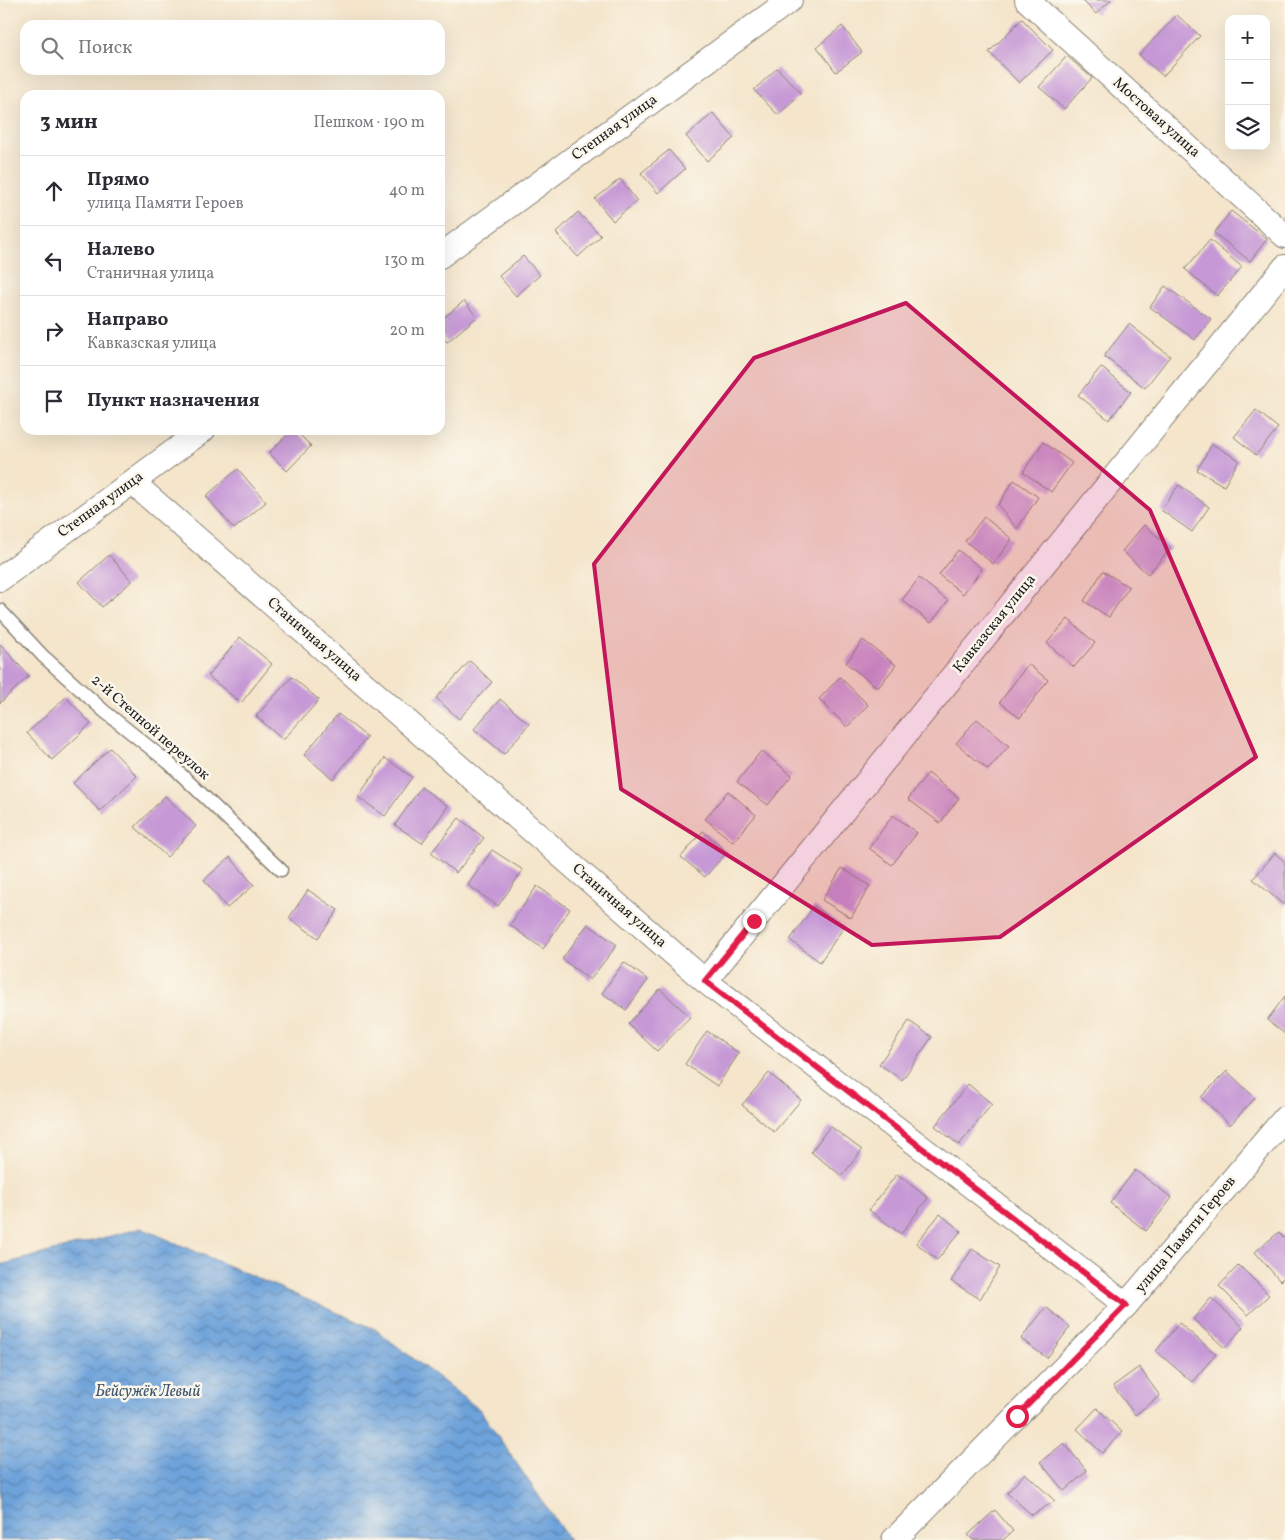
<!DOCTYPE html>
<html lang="ru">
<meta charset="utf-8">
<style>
body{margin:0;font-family:Vollkorn,serif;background:#f2f2f3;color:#2b2b33}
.controls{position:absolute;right:15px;top:15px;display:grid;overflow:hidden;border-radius:10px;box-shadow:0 5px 20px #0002}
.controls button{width:45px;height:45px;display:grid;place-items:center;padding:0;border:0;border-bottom:1px solid #e1e1e2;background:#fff;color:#2b2b33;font:25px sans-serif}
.stop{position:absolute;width:15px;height:15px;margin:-11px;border:4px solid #e11d48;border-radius:50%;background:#fff}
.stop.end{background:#e11d48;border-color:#fff;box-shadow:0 1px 5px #0008}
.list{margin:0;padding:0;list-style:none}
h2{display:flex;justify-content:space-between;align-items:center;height:65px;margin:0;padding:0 20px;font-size:21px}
h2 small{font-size:16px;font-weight:400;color:#7c7c81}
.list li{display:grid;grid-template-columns:32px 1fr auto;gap:15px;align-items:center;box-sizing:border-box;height:70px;padding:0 20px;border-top:1px solid #e1e1e2}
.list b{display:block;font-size:19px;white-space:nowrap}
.list p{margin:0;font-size:16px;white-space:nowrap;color:#7c7c81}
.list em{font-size:16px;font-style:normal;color:#7c7c81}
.icon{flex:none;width:28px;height:28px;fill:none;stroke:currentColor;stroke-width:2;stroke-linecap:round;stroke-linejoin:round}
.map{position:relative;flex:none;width:1285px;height:1540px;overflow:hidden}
.search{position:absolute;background:#fff;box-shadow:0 5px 20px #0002;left:20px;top:20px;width:425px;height:55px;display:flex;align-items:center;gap:12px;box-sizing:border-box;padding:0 18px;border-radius:15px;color:#7c7c81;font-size:19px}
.panel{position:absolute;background:#fff;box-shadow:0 5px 20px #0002;left:20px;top:90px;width:425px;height:345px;border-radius:15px}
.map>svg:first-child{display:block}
.water{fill:url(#water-waves);stroke:#445f7b}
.building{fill:#c699d6}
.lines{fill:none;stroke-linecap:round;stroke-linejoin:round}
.lane-casing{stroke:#888074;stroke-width:15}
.street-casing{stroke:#888074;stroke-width:26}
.lane{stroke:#fff;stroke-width:12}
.street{stroke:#fff;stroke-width:24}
.route{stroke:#e11d48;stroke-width:6}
.marked{fill:#c2185b;fill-opacity:0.2;stroke:#c2185b;stroke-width:4;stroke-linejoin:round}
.labels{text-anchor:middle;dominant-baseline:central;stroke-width:5;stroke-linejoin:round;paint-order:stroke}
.street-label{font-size:15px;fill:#1c1c1c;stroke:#fbf7ec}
.water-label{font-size:16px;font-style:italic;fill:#405871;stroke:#fbf7ec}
</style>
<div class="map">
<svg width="1285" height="1540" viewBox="0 0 1285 1540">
<defs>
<pattern id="water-waves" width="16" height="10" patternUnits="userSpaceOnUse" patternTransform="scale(1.25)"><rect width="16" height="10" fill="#6da2da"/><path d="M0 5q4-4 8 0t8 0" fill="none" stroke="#5983b0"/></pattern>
</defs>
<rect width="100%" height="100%" fill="#fbf7ec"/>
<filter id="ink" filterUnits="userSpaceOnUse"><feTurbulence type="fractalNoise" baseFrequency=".02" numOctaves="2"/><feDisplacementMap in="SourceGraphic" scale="10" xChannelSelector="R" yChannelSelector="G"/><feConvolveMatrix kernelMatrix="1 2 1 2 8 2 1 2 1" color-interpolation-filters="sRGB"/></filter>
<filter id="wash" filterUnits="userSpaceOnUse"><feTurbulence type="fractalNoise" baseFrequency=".0096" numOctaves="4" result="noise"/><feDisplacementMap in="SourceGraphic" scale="20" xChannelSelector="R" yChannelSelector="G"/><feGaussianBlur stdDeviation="1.12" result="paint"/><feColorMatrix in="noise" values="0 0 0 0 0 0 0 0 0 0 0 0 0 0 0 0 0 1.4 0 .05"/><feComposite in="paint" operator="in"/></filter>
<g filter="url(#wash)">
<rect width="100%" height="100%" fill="#f4e5cb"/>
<!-- water -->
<path class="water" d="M141,1228L375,1329L480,1410L569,1540H0V1265Z"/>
<g id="blocks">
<!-- building -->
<path class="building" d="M1082,0H1111L1096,14Z
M1177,15L1200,36L1163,76L1139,55Z
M1022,19L1053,50L1019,83L989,52Z
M842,26L862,52L836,72L817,47Z
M1067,56L1092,78L1064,109L1039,87Z
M777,68L801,93L778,115L754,90Z
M713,113L734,138L707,161L686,136Z
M669,150L685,169L658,193L641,173Z
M620,179L637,201L613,221L595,199Z
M1231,211L1267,239L1250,261L1214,233Z
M578,212L601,236L578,257L556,233Z
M1210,240L1242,267L1217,296L1185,269Z
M523,256L540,275L516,296L499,276Z
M1165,286L1211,319L1195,340L1150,307Z
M464,301L477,317L447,342L440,334V321Z
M1129,324L1170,356L1145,388L1104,356Z
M1101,367L1131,392L1109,420L1078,395Z
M1256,410L1278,428L1256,455L1234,437Z
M292,430H295L311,446L287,471L269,453Z
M1043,442L1072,463L1051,492L1023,472Z
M1212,444L1239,460L1224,486L1197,470Z
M238,469L266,502L234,529L206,496Z
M1014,480L1038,497L1017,529L998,505Z
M1179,485L1209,507L1192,532L1161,510Z
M984,517L1012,539L993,564L965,541Z
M1144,525L1171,548L1148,574L1122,551Z
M958,550L982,569L963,594L939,575Z
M109,555L132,581L102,607L79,582Z
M1103,571L1129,587L1109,617L1084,601Z
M919,578L948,601L931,623L902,600Z
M1068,619L1095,643L1074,667L1047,643Z
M240,637L272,664L241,703L208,676Z
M863,640L896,665L878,688L846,663Z
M0,644L29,676L0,703Z
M470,661L492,682L459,719L436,698Z
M1028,664L1048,680L1020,718L1000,702Z
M292,677L319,700L283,740L256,716Z
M840,677L868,705L847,727L819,699Z
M66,697L91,724L52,760L27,733Z
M500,699L529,724L504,754L474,729Z
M338,714L367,737L333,779L304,755Z
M977,719L1009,746L988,770L956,743Z
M110,748L137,776L100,811L73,783Z
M761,751L792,775L768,805L737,782Z
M385,758L412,777L385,816L358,797Z
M928,773L959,798L940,823L908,799Z
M421,787L448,806L422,843L395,825Z
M728,791L756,815L733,842L705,819Z
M165,796L196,826L167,857L135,827Z
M893,815L917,833L892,865L869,848Z
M459,818L484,838L456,873L431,853Z
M703,831L727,852L705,877L681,857Z
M492,850L523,870L498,906L468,885Z
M1275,853L1285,862V906L1253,879Z
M230,857L254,885L227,908L204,880Z
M842,868L870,886L851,918L822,900Z
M537,886L570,909L543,949L510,925Z
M308,890L338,910L318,938L289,918Z
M814,906L844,927L820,962L790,940Z
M588,924L617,945L590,980L562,959Z
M624,962L648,980L626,1010L602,993Z
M660,989L690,1017L657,1051L628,1024Z
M1285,996V1034L1267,1020Z
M909,1021L932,1037L902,1080L879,1064Z
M707,1031L739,1053L717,1086L685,1064Z
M1227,1071L1255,1098L1230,1125L1201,1097Z
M769,1073L801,1100L774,1132L742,1105Z
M968,1084L992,1104L959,1145L935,1126Z
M830,1126L862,1150L842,1176L811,1152Z
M1135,1170L1172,1198L1146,1231L1110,1203Z
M897,1174L928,1198L901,1234L869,1210Z
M940,1214L961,1231L937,1260L916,1243Z
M1279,1232L1285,1239V1276L1280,1281L1255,1252Z
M972,1249L1000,1267L980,1299L951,1281Z
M1239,1265L1269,1295L1248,1315L1219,1286Z
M1211,1298L1243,1327L1225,1348L1193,1319Z
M1046,1307L1070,1327L1047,1358L1021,1339Z
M1179,1323L1216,1354L1192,1382L1156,1351Z
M1139,1367L1160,1396L1135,1415L1113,1386Z
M1097,1408L1122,1432L1102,1453L1077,1429Z
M1064,1443L1087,1471L1064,1491L1040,1462Z
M1025,1473L1055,1501L1032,1515L1007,1493Z
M995,1510L1013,1531L1003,1540H973L968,1535Z"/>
</g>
</g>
<g filter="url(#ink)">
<use href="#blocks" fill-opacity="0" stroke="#888074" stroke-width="1"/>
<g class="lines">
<!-- lane casing -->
<g class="lane-casing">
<path id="lane" d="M0,610L43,656L104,711L169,763L281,870"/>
</g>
<!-- street casing -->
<g class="street-casing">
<path id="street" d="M1027,0L1285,236
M440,256L790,0
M132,482L705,981L1126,1305
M0,579L203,430
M705,981L1285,267
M894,1540L1126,1305L1285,1118"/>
</g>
<!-- lane -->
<use href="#lane" class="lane"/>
<!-- street -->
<use href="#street" class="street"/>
</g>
</g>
<g class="lines" filter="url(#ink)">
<!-- route -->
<path class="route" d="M754,921L705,981L1126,1305L1017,1416"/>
</g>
<!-- marked area -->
<path class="marked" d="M906,303L1150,510L1256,757L1000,937L872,945L621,789L594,564L754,358Z"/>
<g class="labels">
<!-- street labels -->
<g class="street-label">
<text transform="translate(1156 118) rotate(42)">Мостовая улица</text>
<text transform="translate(615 128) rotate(-36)">Степная улица</text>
<text transform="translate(101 505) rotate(-36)">Степная улица</text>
<text transform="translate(995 624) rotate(-51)">Кавказская улица</text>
<text transform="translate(314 640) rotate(41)">Станичная улица</text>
<text transform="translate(150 728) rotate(41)">2-й Степной переулок</text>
<text transform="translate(619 906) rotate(41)">Станичная улица</text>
<text transform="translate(1186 1235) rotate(-50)">улица Памяти Героев</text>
</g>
<!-- water labels -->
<g class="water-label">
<text x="148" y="1392">Бейсужёк Левый</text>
</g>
</g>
</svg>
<div class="controls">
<button>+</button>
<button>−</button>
<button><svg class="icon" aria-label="layers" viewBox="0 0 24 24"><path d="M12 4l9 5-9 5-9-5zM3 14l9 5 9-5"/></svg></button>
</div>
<div class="stop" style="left:1017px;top:1416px"></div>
<div class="stop end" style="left:754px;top:921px"></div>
<div class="search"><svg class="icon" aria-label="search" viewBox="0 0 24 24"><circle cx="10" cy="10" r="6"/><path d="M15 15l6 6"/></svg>Поиск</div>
<section class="panel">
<h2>3 мин<small>Пешком · 190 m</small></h2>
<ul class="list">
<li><svg class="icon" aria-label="ahead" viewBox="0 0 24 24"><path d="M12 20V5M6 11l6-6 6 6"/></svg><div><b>Прямо</b><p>улица Памяти Героев</p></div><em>40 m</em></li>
<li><svg class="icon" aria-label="left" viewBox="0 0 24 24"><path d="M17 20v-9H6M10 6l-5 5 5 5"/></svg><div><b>Налево</b><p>Станичная улица</p></div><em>130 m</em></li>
<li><svg class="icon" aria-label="right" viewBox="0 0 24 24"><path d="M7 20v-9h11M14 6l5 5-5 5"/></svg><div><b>Направо</b><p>Кавказская улица</p></div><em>20 m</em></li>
<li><svg class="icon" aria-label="arrive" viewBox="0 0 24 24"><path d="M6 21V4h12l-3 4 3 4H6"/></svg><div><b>Пункт назначения</b></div></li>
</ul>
</section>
</div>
